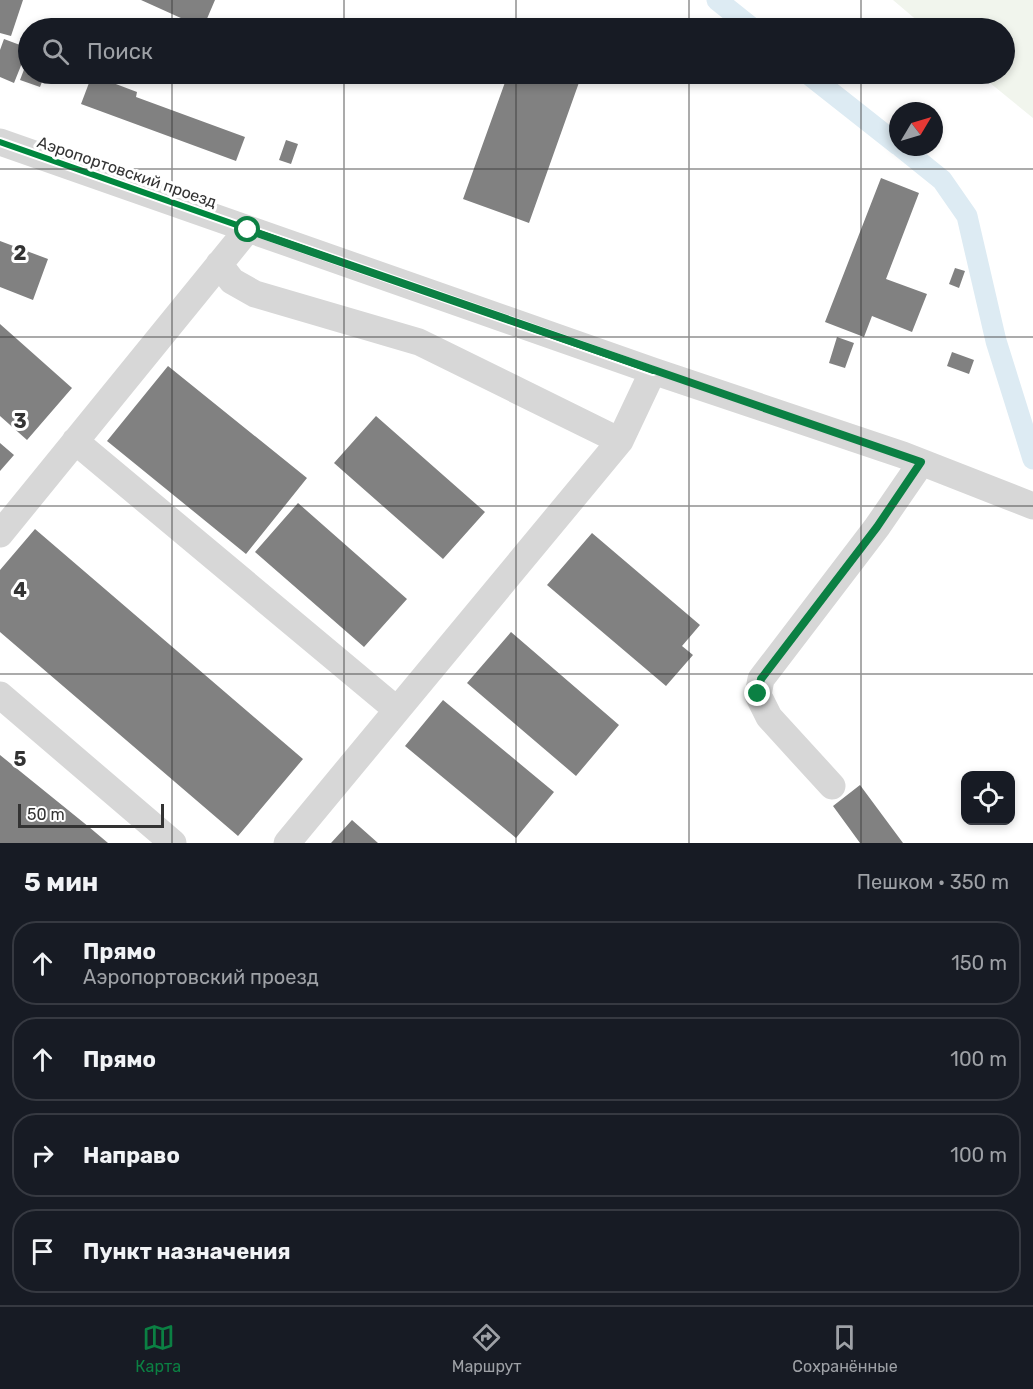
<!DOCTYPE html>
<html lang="ru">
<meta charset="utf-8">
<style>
body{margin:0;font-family:Rubik,sans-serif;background:#242831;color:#f1f3f6}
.controls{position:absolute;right:18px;bottom:18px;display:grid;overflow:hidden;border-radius:12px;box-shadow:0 3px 9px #0003}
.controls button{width:54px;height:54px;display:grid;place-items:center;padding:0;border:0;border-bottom:2px solid #363941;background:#171b24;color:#f1f3f6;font:30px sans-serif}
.compass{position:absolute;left:889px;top:102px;width:54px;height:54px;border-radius:50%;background:#171b24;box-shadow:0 3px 9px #0003;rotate:52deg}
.scale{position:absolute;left:18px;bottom:15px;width:146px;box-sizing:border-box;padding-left:6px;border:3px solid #333;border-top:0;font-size:16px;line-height:21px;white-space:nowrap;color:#333;-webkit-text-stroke:4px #fff;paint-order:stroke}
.stop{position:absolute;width:18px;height:18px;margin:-14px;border:4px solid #0b8043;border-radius:50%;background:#fff}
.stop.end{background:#0b8043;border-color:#fff;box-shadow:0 2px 6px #0008}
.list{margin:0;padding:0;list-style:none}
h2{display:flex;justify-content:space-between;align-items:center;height:78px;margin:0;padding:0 24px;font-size:26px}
h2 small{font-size:20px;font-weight:400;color:#9ea1a6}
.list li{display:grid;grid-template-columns:39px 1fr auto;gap:18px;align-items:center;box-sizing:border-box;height:84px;margin:0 12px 12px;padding:0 12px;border:2px solid #363941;border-radius:24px}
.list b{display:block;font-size:22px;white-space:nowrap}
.list p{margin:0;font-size:20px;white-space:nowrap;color:#9ea1a6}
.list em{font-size:20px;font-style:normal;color:#9ea1a6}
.icon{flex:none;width:33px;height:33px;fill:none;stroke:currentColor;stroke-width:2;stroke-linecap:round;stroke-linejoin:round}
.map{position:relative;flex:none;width:1033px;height:843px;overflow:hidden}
.search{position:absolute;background:#171b24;box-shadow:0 3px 9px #0003;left:18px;right:18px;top:18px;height:66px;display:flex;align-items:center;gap:15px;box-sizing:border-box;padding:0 21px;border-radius:33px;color:#9ea1a6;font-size:22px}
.sheet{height:462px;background:#171b24}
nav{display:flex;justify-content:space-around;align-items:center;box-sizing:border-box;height:84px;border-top:2px solid #363941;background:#171b24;font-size:16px;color:#9ea1a6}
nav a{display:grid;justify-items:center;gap:3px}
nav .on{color:#0b8043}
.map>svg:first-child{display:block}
.green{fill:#f1f5ed}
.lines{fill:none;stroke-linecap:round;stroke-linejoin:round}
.canal{stroke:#ddebf3;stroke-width:21}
.building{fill:#818181}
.minor{stroke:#d7d7d7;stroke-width:27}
.cycleway-casing{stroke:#fff;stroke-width:10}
.cycleway{stroke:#00873e;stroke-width:6}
.route{stroke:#0b8043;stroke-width:8}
.grid{fill:none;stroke:#333;stroke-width:1.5;stroke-opacity:0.55}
.labels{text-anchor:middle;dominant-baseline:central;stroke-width:6;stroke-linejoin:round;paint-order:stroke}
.street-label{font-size:16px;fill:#333;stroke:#fff}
.grid-label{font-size:20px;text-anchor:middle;font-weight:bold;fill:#333;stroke:#fff;stroke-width:6;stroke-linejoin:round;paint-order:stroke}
</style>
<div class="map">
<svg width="1033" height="843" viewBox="0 0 1033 843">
<rect width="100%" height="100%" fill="#fff"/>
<!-- green -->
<path class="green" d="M893,0H1033V118L979,74H1004V28H926Z"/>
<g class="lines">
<!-- canal -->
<path class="canal" d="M717,0L752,28
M808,74L898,145
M901,147L942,180L967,216L996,341L1033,459"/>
</g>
<!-- building -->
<path class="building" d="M0,0H23L11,36L0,33Z
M141,0H215L203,28Z
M4,39L28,48L14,83L0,77V50Z
M28,59V74H45L40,87L20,80Z
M508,74H582L529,223L463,199Z
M92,75L137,92L136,97L245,137L236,161L81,104Z
M286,140L298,144L291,164L279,160Z
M881,178L919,193L886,279L927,294L912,332L872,316L864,337L825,322Z
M0,241L48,259L33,300L0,287Z
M955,268L965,271L959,288L949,284Z
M0,324L72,388L27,440L0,416Z
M837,337L854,343L845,368L829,363Z
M952,352L974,360L969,374L947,366Z
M168,366L307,478L246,554L107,441Z
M376,416L485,512L443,559L334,463Z
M0,443L14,455L0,471Z
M298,503L407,599L364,647L255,552Z
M35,529L303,759L238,836L0,632V570Z
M592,533L700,625L682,646L693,655L666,686L547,585Z
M511,632L619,725L576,776L467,683Z
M443,700L554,792L516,838L405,746Z
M0,755L89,827L108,843H0Z
M860,785L903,843H860L833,806Z
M352,820L378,843H331Z"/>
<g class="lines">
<!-- minor -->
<path class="minor" d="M0,142L653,371L903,455L1033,506
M219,264L232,281L255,294L419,342L620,441
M75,441L397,710
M0,534L248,229
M0,695L173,843
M832,786L769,717L758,695L761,679L877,527L921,463
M287,843L620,441L653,371"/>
<!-- cycleway casing -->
<g class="cycleway-casing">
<path id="cycleway" d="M0,142L653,371"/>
</g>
<!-- cycleway -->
<use href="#cycleway" class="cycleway"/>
</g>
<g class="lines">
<!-- route -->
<path class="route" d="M248,230L921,462L877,527L761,679L758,694"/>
</g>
<!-- grid -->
<path class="grid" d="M172,0V28M344,0V28M516,0V28M689,0V28M861,0V28M172,74V843M344,74V843M516,74V843M689,74V843M861,74V843M0,169H1033M0,337H1033M0,506H1033M0,674H1033"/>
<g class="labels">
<!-- street labels -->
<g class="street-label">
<text transform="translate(127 172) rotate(19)">Аэропортовский проезд</text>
</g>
</g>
<g class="grid-label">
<text x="20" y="260">2</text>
<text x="20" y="428">3</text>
<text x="20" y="597">4</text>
<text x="20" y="766">5</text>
</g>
</svg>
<div class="controls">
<button><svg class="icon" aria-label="locate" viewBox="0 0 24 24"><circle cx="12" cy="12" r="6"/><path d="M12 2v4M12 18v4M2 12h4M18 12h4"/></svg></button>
</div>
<svg class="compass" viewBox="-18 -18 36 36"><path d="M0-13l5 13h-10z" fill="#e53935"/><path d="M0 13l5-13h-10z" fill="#9ea1a6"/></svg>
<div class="scale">50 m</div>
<div class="stop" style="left:248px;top:230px"></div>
<div class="stop end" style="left:758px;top:694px"></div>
<div class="search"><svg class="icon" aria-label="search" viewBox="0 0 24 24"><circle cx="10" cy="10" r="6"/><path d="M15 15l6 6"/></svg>Поиск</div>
</div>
<section class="sheet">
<h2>5 мин<small>Пешком · 350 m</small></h2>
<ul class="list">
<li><svg class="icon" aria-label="ahead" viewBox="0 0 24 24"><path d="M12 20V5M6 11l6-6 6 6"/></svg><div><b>Прямо</b><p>Аэропортовский проезд</p></div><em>150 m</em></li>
<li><svg class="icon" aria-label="ahead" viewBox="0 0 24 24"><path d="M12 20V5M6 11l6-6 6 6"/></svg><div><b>Прямо</b></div><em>100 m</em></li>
<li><svg class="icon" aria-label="right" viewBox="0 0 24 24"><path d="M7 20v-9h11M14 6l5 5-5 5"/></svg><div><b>Направо</b></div><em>100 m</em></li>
<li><svg class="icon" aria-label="arrive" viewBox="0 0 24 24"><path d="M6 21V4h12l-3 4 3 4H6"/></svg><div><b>Пункт назначения</b></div></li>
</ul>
</section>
<nav>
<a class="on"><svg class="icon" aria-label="map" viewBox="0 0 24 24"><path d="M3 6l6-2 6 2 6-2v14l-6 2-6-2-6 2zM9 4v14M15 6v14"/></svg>Карта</a>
<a><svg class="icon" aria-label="directions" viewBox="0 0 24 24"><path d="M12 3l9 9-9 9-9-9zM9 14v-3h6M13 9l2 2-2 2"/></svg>Маршрут</a>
<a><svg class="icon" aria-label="saved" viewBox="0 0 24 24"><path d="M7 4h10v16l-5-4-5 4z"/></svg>Сохранённые</a>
</nav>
